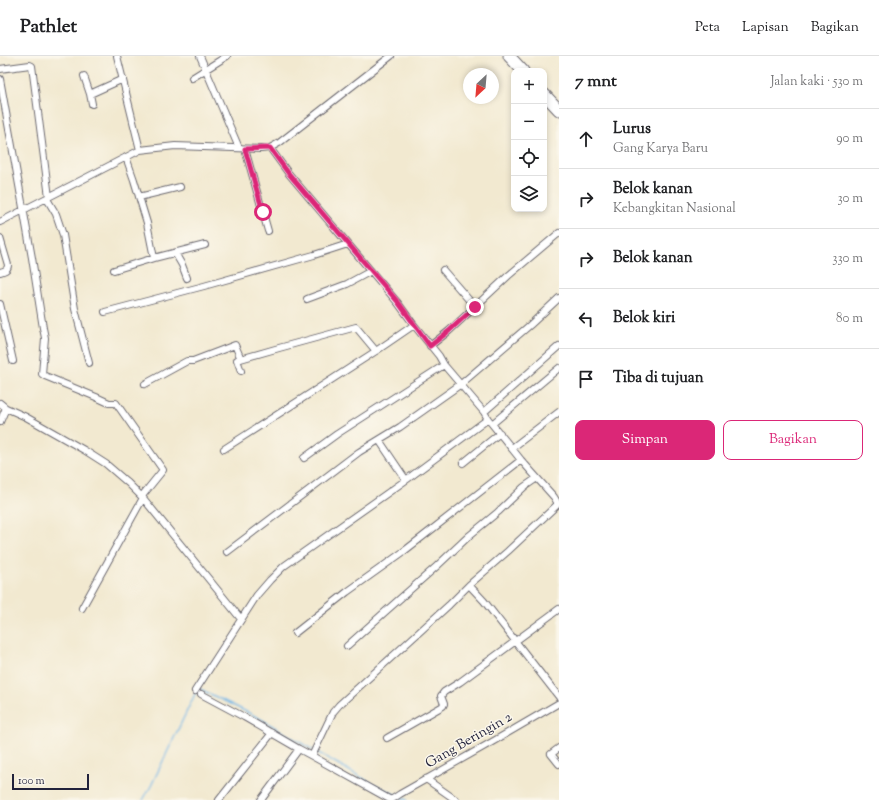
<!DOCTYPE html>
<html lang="id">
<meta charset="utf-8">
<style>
body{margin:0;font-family:"Sorts Mill Goudy",serif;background:#f6f6f6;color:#202124}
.controls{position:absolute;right:12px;top:12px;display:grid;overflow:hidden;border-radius:8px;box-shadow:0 2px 6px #0003}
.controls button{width:36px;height:36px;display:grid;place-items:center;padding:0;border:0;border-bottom:1px solid #e0e0e0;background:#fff;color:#202124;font:20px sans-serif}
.compass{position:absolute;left:463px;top:12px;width:36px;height:36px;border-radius:50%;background:#fff;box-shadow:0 2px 6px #0003;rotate:206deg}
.scale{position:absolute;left:12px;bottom:10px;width:77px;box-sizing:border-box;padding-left:4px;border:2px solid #22223b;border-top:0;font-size:11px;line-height:14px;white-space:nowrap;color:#22223b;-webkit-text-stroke:3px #fbf7ec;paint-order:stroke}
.stop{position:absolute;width:12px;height:12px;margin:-9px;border:3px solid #db2777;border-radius:50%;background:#fff}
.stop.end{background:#db2777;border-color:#fff;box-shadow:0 1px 4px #0008}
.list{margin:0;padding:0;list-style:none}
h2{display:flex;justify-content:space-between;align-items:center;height:52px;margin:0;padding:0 16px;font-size:17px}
h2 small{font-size:13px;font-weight:400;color:#757577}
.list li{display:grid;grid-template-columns:26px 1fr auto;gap:12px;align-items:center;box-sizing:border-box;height:60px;padding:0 16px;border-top:1px solid #e0e0e0}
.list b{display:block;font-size:15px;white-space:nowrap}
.list p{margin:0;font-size:13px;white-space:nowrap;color:#757577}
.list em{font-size:13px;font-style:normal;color:#757577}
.actions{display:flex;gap:8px;padding:12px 16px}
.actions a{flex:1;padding:9px 0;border:1px solid #db2777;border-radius:8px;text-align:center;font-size:14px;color:#db2777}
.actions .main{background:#db2777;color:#fff}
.icon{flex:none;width:22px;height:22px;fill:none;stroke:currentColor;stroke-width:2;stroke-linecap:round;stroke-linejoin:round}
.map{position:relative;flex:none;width:559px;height:744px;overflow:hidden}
header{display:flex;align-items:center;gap:24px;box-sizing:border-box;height:56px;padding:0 20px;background:#fff;border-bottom:1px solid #e0e0e0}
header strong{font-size:19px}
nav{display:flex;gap:22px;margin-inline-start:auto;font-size:14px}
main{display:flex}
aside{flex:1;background:#fff}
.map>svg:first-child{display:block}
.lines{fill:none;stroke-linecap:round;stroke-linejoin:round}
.stream{stroke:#6fb4e5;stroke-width:1.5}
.street-casing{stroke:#6b686f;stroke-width:8}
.highway-casing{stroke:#6b686f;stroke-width:13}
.street{stroke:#fff;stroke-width:6}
.highway{stroke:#fff;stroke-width:11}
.route{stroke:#db2777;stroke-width:5}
.labels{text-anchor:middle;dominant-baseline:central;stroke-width:3;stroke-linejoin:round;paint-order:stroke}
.street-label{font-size:14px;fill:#22223b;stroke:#fbf7ec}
</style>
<header>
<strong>Pathlet</strong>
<nav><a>Peta</a><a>Lapisan</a><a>Bagikan</a></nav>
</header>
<main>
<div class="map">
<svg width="559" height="744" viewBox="0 0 559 744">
<rect width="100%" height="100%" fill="#fbf7ec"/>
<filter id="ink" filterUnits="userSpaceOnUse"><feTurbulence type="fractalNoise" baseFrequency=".025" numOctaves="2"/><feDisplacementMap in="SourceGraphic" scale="8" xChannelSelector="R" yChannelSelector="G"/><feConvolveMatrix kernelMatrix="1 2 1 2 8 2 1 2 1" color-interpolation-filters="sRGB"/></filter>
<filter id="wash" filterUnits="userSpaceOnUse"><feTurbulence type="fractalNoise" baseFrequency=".012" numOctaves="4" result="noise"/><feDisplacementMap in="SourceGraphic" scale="16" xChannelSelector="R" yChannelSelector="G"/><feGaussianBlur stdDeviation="0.9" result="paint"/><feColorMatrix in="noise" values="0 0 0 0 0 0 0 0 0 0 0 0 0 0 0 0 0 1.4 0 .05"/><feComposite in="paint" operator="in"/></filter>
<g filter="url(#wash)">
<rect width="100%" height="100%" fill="#f2e9d0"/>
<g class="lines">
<!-- stream -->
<path class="stream" d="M198,634L200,633L261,663L313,694
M317,696L369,726L396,739
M399,740L407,744
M143,744L151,730L196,636"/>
</g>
</g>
<g filter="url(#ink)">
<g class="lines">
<!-- street casing -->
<g class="street-casing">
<path id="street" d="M117,0L140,94
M200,0L239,92
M0,13L30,9L32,10L49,141
M84,20L90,38L92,48
M192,22L227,0
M0,23L32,202L40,253L43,272L45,282L42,318L45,320L96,341L109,347H116L163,414L142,440
M90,38L123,23
M270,92L289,118L398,247L414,269L439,300L444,309L484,356L488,363L521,404L554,441L557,446V449
M245,93L268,175
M126,101L134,124L147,167L154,202
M139,141L180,131
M47,143L56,158L63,179L75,253L89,307
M0,166L140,94L175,90L261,93L270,92L279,87L391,0
M0,182L8,209C8,214 4,215 0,216
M175,197L182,209L187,222
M114,214L154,202L205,189
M443,214L475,251
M307,243L347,228L371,215
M0,248L13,305
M105,256L204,230L314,199L348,188
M430,290L449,275L508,220L559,177
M241,315L237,304L279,292L356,271L376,295L414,269
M145,328L187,305H193L235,289L241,303
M0,347L6,352L26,361L84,394L106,408L128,427L143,442L241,563
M484,356L559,290
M0,366L6,352
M492,368L559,312
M379,384L406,424
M512,392L559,356
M224,393L376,295
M304,402L337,378L444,309
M463,407L500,377
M227,496L359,396L400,371L461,328L530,269L559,242
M469,529L484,545L559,641
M82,552L143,442
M295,577L347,536L403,496L521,404
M347,590L386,555L437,510L470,479L498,456L524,431L537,422
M195,635L257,539L270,524L284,510L406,424L488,363
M201,638L244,661L299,693L312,700L391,744
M387,682L443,650L444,648L441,640L444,636L460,626L559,553
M559,692L551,698L559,708
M312,700L333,656L339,649L449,549L469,529L508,495L557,449
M426,723L456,744
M219,744L272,677
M261,744L299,693
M391,744L400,738L492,686L559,647"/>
</g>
<!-- highway casing -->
<g class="highway-casing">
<path id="highway" d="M509,0L523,15
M544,38L559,54"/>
</g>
<!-- street -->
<use href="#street" class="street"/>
<!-- highway -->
<use href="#highway" class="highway"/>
</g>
</g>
<g class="lines" filter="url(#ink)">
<!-- route -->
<path class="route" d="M263,156L245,93L270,92L289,118L398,246L430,290L449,275L475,251"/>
</g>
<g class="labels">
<!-- street labels -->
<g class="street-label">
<text transform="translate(469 685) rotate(-30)">Gang Beringin 2</text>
</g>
</g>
</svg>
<div class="controls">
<button>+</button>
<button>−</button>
<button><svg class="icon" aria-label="locate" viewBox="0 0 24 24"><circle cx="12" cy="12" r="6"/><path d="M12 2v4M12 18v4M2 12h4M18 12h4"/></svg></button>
<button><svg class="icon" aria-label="layers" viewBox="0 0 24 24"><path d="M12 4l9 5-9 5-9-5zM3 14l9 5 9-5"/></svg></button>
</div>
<svg class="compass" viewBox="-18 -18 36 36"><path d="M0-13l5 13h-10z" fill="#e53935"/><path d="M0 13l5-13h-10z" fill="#757577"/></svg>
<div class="scale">100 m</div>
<div class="stop" style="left:263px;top:156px"></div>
<div class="stop end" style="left:475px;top:251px"></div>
</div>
<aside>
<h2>7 mnt<small>Jalan kaki · 530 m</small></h2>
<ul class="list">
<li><svg class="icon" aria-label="ahead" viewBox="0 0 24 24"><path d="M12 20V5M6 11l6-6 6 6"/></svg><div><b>Lurus</b><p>Gang Karya Baru</p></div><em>90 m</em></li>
<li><svg class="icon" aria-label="right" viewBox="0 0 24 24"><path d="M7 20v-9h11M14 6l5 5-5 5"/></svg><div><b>Belok kanan</b><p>Kebangkitan Nasional</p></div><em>30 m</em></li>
<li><svg class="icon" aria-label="right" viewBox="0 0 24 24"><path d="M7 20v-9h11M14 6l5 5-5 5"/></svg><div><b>Belok kanan</b></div><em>330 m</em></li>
<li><svg class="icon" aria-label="left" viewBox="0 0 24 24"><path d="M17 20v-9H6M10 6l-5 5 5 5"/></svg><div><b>Belok kiri</b></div><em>80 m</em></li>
<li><svg class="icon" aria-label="arrive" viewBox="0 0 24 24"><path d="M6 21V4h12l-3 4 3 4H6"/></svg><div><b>Tiba di tujuan</b></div></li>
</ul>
<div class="actions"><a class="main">Simpan</a><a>Bagikan</a></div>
</aside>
</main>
